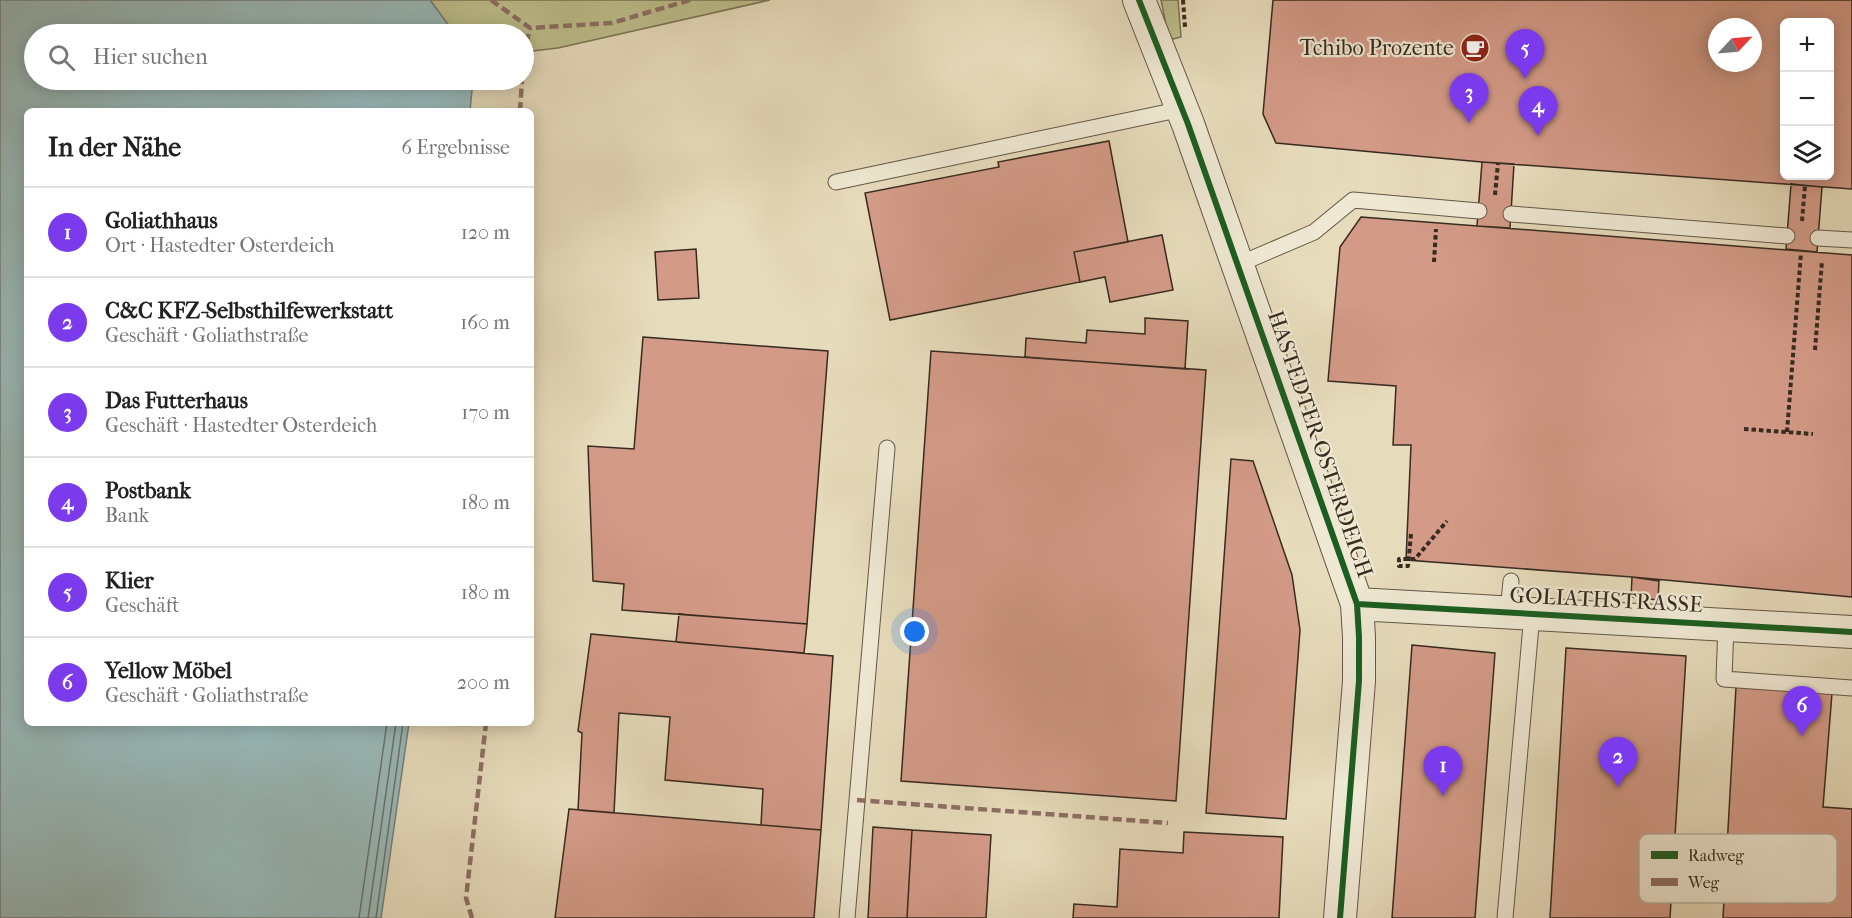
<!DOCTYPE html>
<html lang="de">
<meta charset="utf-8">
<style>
body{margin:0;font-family:"IM FELL French Canon",serif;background:#f2f2f2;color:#222}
.controls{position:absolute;right:18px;top:18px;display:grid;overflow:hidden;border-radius:9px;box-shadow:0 3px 15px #0003}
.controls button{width:54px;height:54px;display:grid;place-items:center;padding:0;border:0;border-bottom:2px solid #e0e0e0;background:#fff;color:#222;font:30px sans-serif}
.compass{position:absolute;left:1708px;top:18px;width:54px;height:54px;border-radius:50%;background:#fff;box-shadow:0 3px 15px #0003;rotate:64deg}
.you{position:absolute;left:915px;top:632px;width:21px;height:21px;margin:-15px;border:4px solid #fff;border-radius:50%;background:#1a73e8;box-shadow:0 0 0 9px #1a73e833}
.badge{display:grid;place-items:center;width:39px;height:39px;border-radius:50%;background:#7c3aed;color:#fff;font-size:20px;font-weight:700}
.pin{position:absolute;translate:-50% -50px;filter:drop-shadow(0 2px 3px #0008)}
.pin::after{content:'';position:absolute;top:32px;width:21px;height:18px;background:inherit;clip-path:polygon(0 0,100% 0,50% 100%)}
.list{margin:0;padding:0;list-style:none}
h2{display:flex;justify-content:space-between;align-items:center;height:78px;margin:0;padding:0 24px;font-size:26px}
h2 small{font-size:20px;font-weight:400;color:#767676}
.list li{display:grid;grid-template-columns:39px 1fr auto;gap:18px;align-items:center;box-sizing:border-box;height:90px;padding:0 24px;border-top:2px solid #e0e0e0}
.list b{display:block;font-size:22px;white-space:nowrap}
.list p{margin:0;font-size:20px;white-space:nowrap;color:#767676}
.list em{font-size:20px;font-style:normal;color:#767676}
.icon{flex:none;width:33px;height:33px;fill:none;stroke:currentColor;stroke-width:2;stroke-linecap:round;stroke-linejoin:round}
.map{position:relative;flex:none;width:1852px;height:918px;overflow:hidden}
.search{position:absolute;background:#fff;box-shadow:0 3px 15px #0003;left:24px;top:24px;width:510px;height:66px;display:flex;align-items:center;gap:15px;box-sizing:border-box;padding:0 21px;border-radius:33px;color:#767676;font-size:22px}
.panel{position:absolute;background:#fff;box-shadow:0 3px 15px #0003;left:24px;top:108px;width:510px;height:618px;border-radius:9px}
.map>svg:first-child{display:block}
.green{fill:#bcbe8b;stroke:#7a7455;stroke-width:1.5}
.water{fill:#99b9b9;stroke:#72807b;stroke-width:1.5}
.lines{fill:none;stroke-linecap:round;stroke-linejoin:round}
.shore{stroke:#68726c;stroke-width:1.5}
.building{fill:#d39a87;stroke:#372b1f;stroke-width:1.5;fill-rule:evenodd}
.service-casing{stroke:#635746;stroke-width:17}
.minor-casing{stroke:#635746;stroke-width:34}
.path{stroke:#372b1f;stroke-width:4;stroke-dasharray:4.5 3;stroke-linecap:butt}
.service{stroke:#efe8d3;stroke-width:15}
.minor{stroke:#efe8d3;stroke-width:32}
.quiet{stroke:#8d6e63;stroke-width:4.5;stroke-dasharray:9 4.5;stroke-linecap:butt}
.cycleway-casing{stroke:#efe8d3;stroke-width:10}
.cycleway{stroke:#1b5e20;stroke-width:6}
.labels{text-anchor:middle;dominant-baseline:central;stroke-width:4.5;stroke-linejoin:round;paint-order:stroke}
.poi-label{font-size:22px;fill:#372b1f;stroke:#efe8d3;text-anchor:end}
.street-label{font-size:22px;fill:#372b1f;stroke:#efe8d3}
.key{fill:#efe8d3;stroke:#b8af9d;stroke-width:1.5}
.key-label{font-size:16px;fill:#372b1f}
</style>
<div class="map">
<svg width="1852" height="918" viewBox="0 0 1852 918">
<rect width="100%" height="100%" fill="#e6dbbb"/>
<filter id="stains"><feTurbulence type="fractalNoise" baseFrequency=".00333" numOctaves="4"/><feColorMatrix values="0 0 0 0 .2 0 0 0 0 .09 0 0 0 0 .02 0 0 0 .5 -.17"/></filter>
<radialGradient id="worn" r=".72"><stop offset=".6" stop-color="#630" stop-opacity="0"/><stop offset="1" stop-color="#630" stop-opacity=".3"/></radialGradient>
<!-- green -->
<path class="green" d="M430,0H770L558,48L524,52V34H455Z
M1161,0H1178L1181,37L1169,40Z"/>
<!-- water -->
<path class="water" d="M0,0H430L455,34H34V80H473L470,111H27V723H409L381,918H0Z"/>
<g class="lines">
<!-- shore -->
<path class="shore" d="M359,918L387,723
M368,918L396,723
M376,918L403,723"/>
</g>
<!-- building -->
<path class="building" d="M1273,0H1852V189L1482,162L1276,143L1263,114ZM1784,22H1830V176H1784ZM1717,27H1753V63H1717Z
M1109,141L1128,242L1074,252L1080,282L890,320L865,193L999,167L998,162Z
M1482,162L1514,164L1510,228L1477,226Z
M1791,184L1822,187L1817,252L1786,249Z
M1361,217L1852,255V597L1632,577L1406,560L1411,445H1393L1396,386L1328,381L1340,247Z
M1162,235L1173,290L1110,302L1105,277L1080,282L1074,252Z
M696,249L699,298L658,300L655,252Z
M1145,318L1188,321L1185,369L1025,357L1026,338L1086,343L1087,330L1145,334Z
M643,337L828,351L807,624L622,610L624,584L593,581L588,446L634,449Z
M931,351L1206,370L1176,801L901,781Z
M1231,459L1253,461L1292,575L1300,630L1286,819L1206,813Z
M1632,577L1659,581L1658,600L1631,597Z
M679,614L807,624L804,653L676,642Z
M591,634L833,656L821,830L761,825L763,789L665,780L670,717L619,713L614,813L578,810L582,733L578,731Z
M1412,645L1495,653L1475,918H1392Z
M1566,648L1686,656L1670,918H1550Z
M1736,687L1832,693L1823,807L1852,809V918H1723Z
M569,809L821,830L814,918H555Z
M873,827L912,830L907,918H868Z
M912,830L991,835L986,918H907Z
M1184,832L1283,837L1279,918H1073L1074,904L1117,907L1120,849L1183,853Z"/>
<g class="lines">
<!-- service casing -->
<g class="service-casing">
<path id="service" d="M836,182L1182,109
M1511,214L1787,236
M1818,238L1852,240
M1237,265L1314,232L1353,200L1479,211
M1508,613L1511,581
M1726,625L1724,679L1852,688
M847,918L887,448
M1505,918L1532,614"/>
</g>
<!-- minor casing -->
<g class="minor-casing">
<path id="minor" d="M1139,0L1188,124L1357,604L1359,637V681L1340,918
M1357,604L1852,632"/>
</g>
<!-- path -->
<path class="path" d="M1183,0L1185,27
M1495,195L1498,163
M1802,221L1805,186
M1434,262L1436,229
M1815,350L1822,261
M1744,429L1813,434
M1787,432L1801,253
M1411,534L1408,566H1399V559H1415L1447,521"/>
<!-- service -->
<use href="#service" class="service"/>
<!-- minor -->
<use href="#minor" class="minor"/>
<!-- quiet -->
<path class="quiet" d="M491,0L530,28L612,23L690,0
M524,56L530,28
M520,111L522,80
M857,800L1168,823
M472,918L466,898L486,723"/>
<!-- cycleway casing -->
<g class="cycleway-casing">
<path id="cycleway" d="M1139,0L1188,124L1357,604L1359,637V681L1340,918
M1357,604L1852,632"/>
</g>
<!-- cycleway -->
<use href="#cycleway" class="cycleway"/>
</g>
<!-- icons -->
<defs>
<g id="cafe-disc" transform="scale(1.5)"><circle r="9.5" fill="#8f2418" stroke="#efe8d3"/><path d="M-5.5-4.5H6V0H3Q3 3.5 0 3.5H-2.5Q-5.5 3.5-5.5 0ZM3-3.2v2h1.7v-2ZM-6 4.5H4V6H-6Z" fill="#fff"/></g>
</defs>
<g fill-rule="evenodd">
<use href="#cafe-disc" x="1475" y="48"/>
</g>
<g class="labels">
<!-- poi labels -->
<g class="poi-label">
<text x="1454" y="48">Tchibo Prozente</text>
</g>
<!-- street labels -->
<g class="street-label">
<text transform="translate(1320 444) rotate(71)">HASTEDTER OSTERDEICH</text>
<text transform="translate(1606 600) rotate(3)">GOLIATHSTRASSE</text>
</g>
</g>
<!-- legend -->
<rect x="1639" y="834" width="198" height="69" rx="9" class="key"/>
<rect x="1651" y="851" width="27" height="8" fill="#1b5e20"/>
<rect x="1651" y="878" width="27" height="8" fill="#8d6e63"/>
<g class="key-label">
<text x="1688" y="861">Radweg</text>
<text x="1688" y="888">Weg</text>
</g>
<rect width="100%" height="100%" filter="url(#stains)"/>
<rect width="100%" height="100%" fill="url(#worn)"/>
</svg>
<div class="controls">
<button>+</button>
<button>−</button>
<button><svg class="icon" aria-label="layers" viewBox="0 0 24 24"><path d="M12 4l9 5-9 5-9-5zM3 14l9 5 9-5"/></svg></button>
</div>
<svg class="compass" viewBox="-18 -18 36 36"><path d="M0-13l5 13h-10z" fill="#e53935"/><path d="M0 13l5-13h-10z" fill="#767676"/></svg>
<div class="you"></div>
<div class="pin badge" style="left:1443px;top:796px">1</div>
<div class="pin badge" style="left:1618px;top:787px">2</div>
<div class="pin badge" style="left:1469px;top:123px">3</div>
<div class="pin badge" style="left:1538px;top:136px">4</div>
<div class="pin badge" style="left:1525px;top:79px">5</div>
<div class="pin badge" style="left:1802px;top:736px">6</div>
<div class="search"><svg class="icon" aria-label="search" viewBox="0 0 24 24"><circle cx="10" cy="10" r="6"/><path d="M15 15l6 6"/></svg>Hier suchen</div>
<section class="panel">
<h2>In der Nähe<small>6 Ergebnisse</small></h2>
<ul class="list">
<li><span class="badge">1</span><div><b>Goliathhaus</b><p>Ort · Hastedter Osterdeich</p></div><em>120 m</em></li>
<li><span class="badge">2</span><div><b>C&amp;C KFZ-Selbsthilfewerkstatt</b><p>Geschäft · Goliathstraße</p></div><em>160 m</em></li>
<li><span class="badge">3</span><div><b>Das Futterhaus</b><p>Geschäft · Hastedter Osterdeich</p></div><em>170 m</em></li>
<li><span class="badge">4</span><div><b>Postbank</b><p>Bank</p></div><em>180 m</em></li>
<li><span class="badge">5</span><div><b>Klier</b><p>Geschäft</p></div><em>180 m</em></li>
<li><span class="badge">6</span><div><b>Yellow Möbel</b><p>Geschäft · Goliathstraße</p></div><em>200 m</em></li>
</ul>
</section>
</div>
